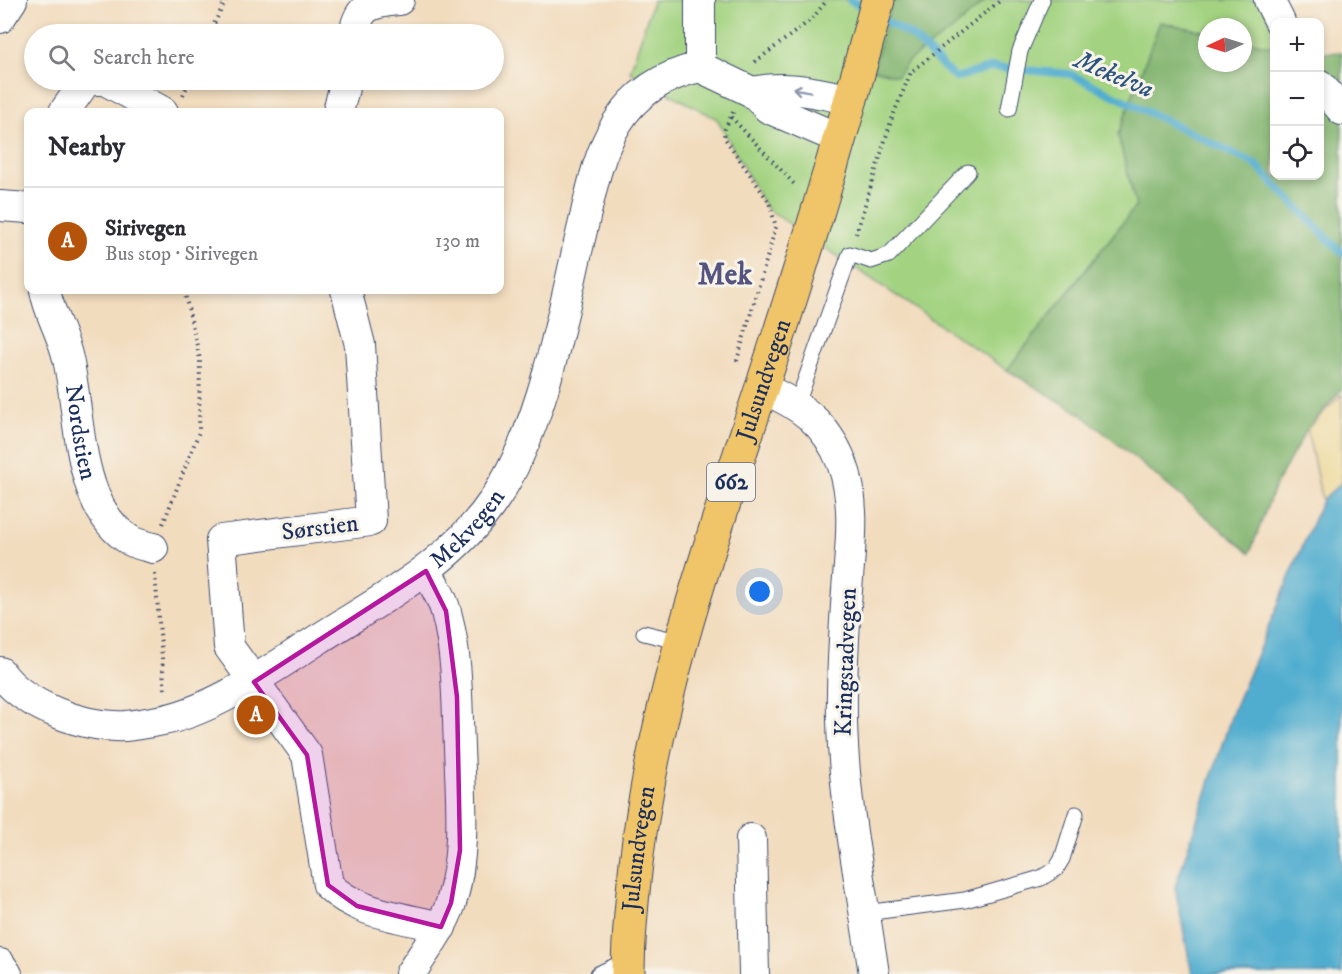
<!DOCTYPE html>
<meta charset="utf-8">
<style>
body{margin:0;font-family:"IM FELL DW Pica",serif;background:#f7f7f7;color:#2b2b33}
.controls{position:absolute;right:18px;top:18px;display:grid;overflow:hidden;border-radius:12px;box-shadow:0 3px 9px #0003}
.controls button{width:54px;height:54px;display:grid;place-items:center;padding:0;border:0;border-bottom:2px solid #e1e1e2;background:#fff;color:#2b2b33;font:30px sans-serif}
.compass{position:absolute;left:1198px;top:18px;width:54px;height:54px;border-radius:50%;background:#fff;box-shadow:0 3px 9px #0003;rotate:266deg}
.you{position:absolute;left:760px;top:592px;width:21px;height:21px;margin:-15px;border:4px solid #fff;border-radius:50%;background:#1a73e8;box-shadow:0 0 0 9px #1a73e833}
.badge{display:grid;place-items:center;width:39px;height:39px;border-radius:50%;background:#b45309;color:#fff;font-size:20px;font-weight:700}
.pin{position:absolute;translate:-50% -50%;border:3px solid #fff;box-shadow:0 2px 6px #0006}
.list{margin:0;padding:0;list-style:none}
h2{display:flex;justify-content:space-between;align-items:center;height:78px;margin:0;padding:0 24px;font-size:26px}
h2 small{font-size:20px;font-weight:400;color:#7c7c81}
.list li{display:grid;grid-template-columns:39px 1fr auto;gap:18px;align-items:center;box-sizing:border-box;height:108px;padding:0 24px;border-top:2px solid #e1e1e2}
.list b{display:block;font-size:22px;white-space:nowrap}
.list p{margin:0;font-size:20px;white-space:nowrap;color:#7c7c81}
.list em{font-size:20px;font-style:normal;color:#7c7c81}
.icon{flex:none;width:33px;height:33px;fill:none;stroke:currentColor;stroke-width:2;stroke-linecap:round;stroke-linejoin:round}
.map{position:relative;flex:none;width:1342px;height:974px;overflow:hidden}
.search{position:absolute;background:#fff;box-shadow:0 3px 9px #0003;left:24px;top:24px;width:480px;height:66px;display:flex;align-items:center;gap:15px;box-sizing:border-box;padding:0 21px;border-radius:33px;color:#7c7c81;font-size:22px}
.panel{position:absolute;background:#fff;box-shadow:0 3px 9px #0003;left:24px;top:108px;width:480px;height:186px;border-radius:12px}
.map>svg:first-child{display:block}
.green{fill:#a3d381;stroke:#5f8170;stroke-width:1.5}
.forest{fill:#82b56f;stroke:#4e7266;stroke-width:1.5}
.sand{fill:#eeda9e;stroke:#84847e;stroke-width:1.5}
.water{fill:#51adcf;stroke:#366e96;stroke-width:1.5}
.lines{fill:none;stroke-linecap:round;stroke-linejoin:round}
.stream{stroke:#51adcf;stroke-width:8}
.service-casing{stroke:#3b496c;stroke-width:17}
.minor-casing{stroke:#3b496c;stroke-width:32}
.primary-casing{stroke:#3b496c;stroke-width:35}
.path{stroke:#3b496c;stroke-width:4;stroke-dasharray:1.5 4.5;stroke-linecap:butt}
.service{stroke:#fff;stroke-width:15}
.minor{stroke:#fff;stroke-width:30}
.primary{stroke:#f0c469;stroke-width:33}
.oneway{stroke:#8d97ae}
.marked{fill:#b5179e;fill-opacity:0.2;stroke:#b5179e;stroke-width:4.5;stroke-linejoin:round}
.labels{text-anchor:middle;dominant-baseline:central;stroke-width:6;stroke-linejoin:round;paint-order:stroke}
.shield{fill:#f7f3e8;stroke:#5d6a87;stroke-width:1.5}
.shield-label{font-size:22px;font-weight:bold;fill:#1b2f5e}
.street-label{font-size:24px;fill:#1b2f5e;stroke:#f7f3e8}
.water-label{font-size:26px;font-style:italic;fill:#2b5580;stroke:#f7f3e8}
.district-label{font-size:30px;font-weight:bold;fill:#555481;stroke:#f7f3e8}
</style>
<div class="map">
<svg width="1342" height="974" viewBox="0 0 1342 974">
<rect width="100%" height="100%" fill="#f7f3e8"/>
<filter id="ink" filterUnits="userSpaceOnUse"><feTurbulence type="fractalNoise" baseFrequency=".0167" numOctaves="2"/><feDisplacementMap in="SourceGraphic" scale="12" xChannelSelector="R" yChannelSelector="G"/><feConvolveMatrix kernelMatrix="1 2 1 2 8 2 1 2 1" color-interpolation-filters="sRGB"/></filter>
<filter id="wash" filterUnits="userSpaceOnUse"><feTurbulence type="fractalNoise" baseFrequency=".008" numOctaves="4" result="noise"/><feDisplacementMap in="SourceGraphic" scale="24" xChannelSelector="R" yChannelSelector="G"/><feGaussianBlur stdDeviation="1.35" result="paint"/><feColorMatrix in="noise" values="0 0 0 0 0 0 0 0 0 0 0 0 0 0 0 0 0 1.4 0 .05"/><feComposite in="paint" operator="in"/></filter>
<g filter="url(#wash)">
<rect width="100%" height="100%" fill="#f2dcbe"/>
<!-- green -->
<path class="green" d="M653,0H892L908,61L952,30L986,0H1259L1274,28V47L1243,40V27H1207V32L1160,22L1118,135L1136,206L1007,370L766,208L717,119L630,72Z"/>
<!-- forest -->
<path class="forest" d="M892,0H986L952,30L908,61L897,76L873,69Z
M1160,22L1207,32V63H1243V40L1274,47V176H1320V53L1342,52V389L1307,429L1274,488L1250,553L1081,414L1007,370L1136,206L1118,135Z"/>
<!-- sand -->
<path class="sand" d="M1342,394V482L1322,500L1307,429Z"/>
<!-- water -->
<path class="water" d="M1342,482V974H1192L1175,887L1233,711L1322,500Z"/>
<g class="lines">
<!-- stream -->
<path class="stream" d="M850,0L867,10
M882,19L913,37L955,78L992,67L1070,74L1255,164L1342,253"/>
</g>
</g>
<g filter="url(#ink)">
<g class="lines">
<!-- service casing -->
<g class="service-casing">
<path id="service" d="M1009,109L1020,51L1042,0
M797,404L850,254L871,261L889,255L968,172
M644,633L681,642
M865,913L965,900L1041,878L1056,869L1062,859L1076,814
M598,974L615,966L628,965"/>
</g>
<!-- minor casing -->
<g class="minor-casing">
<g id="minor">
<path d="M1269,0L1280,22"/>
<path d="M0,18L12,0"/>
<path d="M354,34C359,4 372,3 399,0"/>
<path d="M700,67V0"/>
<path d="M99,80H105L163,112"/>
<path d="M1320,85L1342,110"/>
<path d="M752,92C787,84 818,93 852,100"/>
<path d="M64,112L86,81L95,80"/>
<path d="M338,112L346,80"/>
<path d="M0,206L28,208"/>
<path id="s1" d="M45,290C49,314 63,335 68,359C81,415 76,509 131,541C137,544 146,546 153,548"/>
<path d="M346,290L360,345L371,521L221,540L229,647L307,755L328,885C357,914 402,917 441,927"/>
<path d="M762,388C800,405 826,422 842,463C857,502 850,550 847,590C844,633 841,677 842,721C844,806 862,890 874,974"/>
<path id="s2" d="M0,672C24,706 84,728 125,726C136,725 147,723 158,721C210,713 273,668 317,640C381,599 451,564 494,500C544,427 562,312 583,226C591,191 598,154 617,123C636,92 665,75 700,67L752,92L768,108L840,139"/>
<path d="M751,839L754,974"/>
<path d="M0,964L7,974"/>
<path d="M410,974C425,951 442,929 451,903C466,854 461,799 459,748C457,703 458,656 446,612C442,597 434,584 426,571"/>
</g>
</g>
<!-- primary casing -->
<g class="primary-casing">
<g id="primary">
<path id="s3" d="M628,974C628,937 632,899 636,863C654,709 704,563 752,417C798,279 841,141 878,0"/>
</g>
</g>
<!-- path -->
<path class="path" d="M217,0L222,4
M209,34L226,0
M755,62L812,19L827,0
M183,95L190,80
M733,112L725,129L724,137L769,202L776,227L736,364
M731,117L796,186
M856,234L892,118L911,72L1001,0
M163,524L199,432L200,359L184,290
M155,574L165,693"/>
<!-- service -->
<use href="#service" class="service"/>
<!-- minor -->
<use href="#minor" class="minor"/>
<!-- primary -->
<use href="#primary" class="primary"/>
</g>
<!-- one-way arrows -->
<defs><path id="oneway-shaft" d="M-6 0H5M1.5-3L5.5 0L1.5 3" fill="none" stroke-width="1.6" stroke-linecap="round" stroke-linejoin="round" transform="scale(1.5)"/></defs>
<use class="oneway" href="#oneway-shaft" transform="translate(802 90) rotate(-170)"/>
</g>
<!-- marked area -->
<path class="marked" d="M426,571L446,611L457,697L460,850L451,903L441,927L357,906L328,885L307,755L254,682Z"/>
<g class="labels">
<!-- shield labels -->
<rect class="shield" x="707" y="463" width="48" height="38" rx="4.5"/>
<g class="shield-label">
<text x="731" y="482">662</text>
</g>
<!-- street labels -->
<g class="street-label">
<text stroke="none"><textPath href="#s3" startOffset="612">Julsundvegen</textPath></text>
<text stroke="none"><textPath href="#s1" startOffset="147">Nordstien</textPath></text>
<text stroke="none"><textPath href="#s2" startOffset="542">Mekvegen</textPath></text>
<text transform="translate(320 528) rotate(-7)">Sørstien</text>
<text transform="translate(846 662) rotate(-88)">Kringstadvegen</text>
<text stroke="none"><textPath href="#s3" startOffset="126">Julsundvegen</textPath></text>
</g>
<!-- water labels -->
<g class="water-label">
<text transform="translate(1114 75) rotate(23)">Mekelva</text>
</g>
<!-- district labels -->
<g class="district-label">
<text x="725" y="275">Mek</text>
</g>
</g>
</svg>
<div class="controls">
<button>+</button>
<button>−</button>
<button><svg class="icon" aria-label="locate" viewBox="0 0 24 24"><circle cx="12" cy="12" r="6"/><path d="M12 2v4M12 18v4M2 12h4M18 12h4"/></svg></button>
</div>
<svg class="compass" viewBox="-18 -18 36 36"><path d="M0-13l5 13h-10z" fill="#e53935"/><path d="M0 13l5-13h-10z" fill="#7c7c81"/></svg>
<div class="you"></div>
<div class="pin badge" style="left:256px;top:715px">A</div>
<div class="search"><svg class="icon" aria-label="search" viewBox="0 0 24 24"><circle cx="10" cy="10" r="6"/><path d="M15 15l6 6"/></svg>Search here</div>
<section class="panel">
<h2>Nearby<small></small></h2>
<ul class="list">
<li><span class="badge">A</span><div><b>Sirivegen</b><p>Bus stop · Sirivegen</p></div><em>130 m</em></li>
</ul>
</section>
</div>
